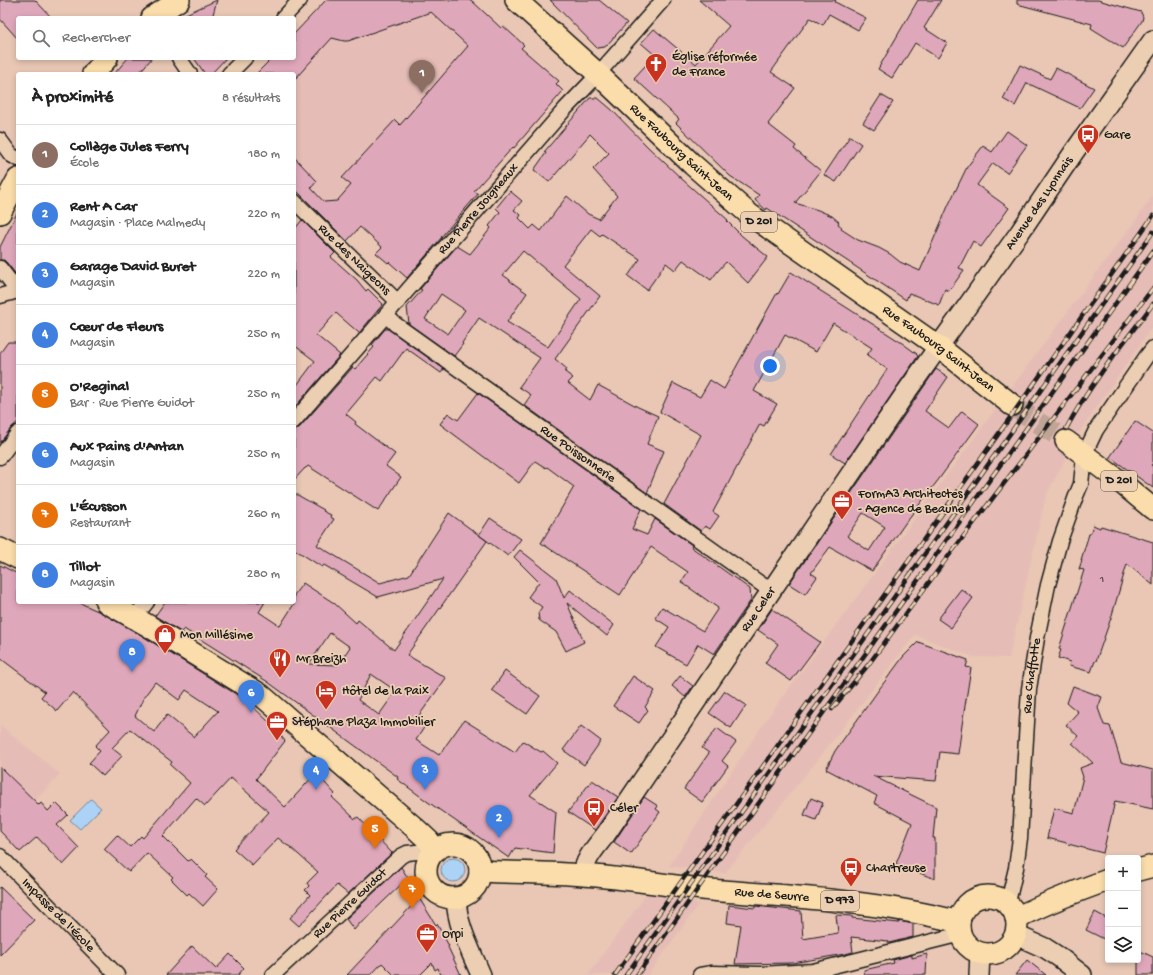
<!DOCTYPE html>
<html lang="fr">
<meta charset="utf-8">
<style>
body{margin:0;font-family:"Gochi Hand",sans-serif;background:#f2f2f2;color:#222}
.controls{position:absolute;right:12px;bottom:12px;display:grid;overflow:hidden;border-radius:4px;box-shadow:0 2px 6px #0003}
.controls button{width:36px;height:36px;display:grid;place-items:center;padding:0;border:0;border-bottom:1px solid #e0e0e0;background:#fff;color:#222;font:20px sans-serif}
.you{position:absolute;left:770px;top:366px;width:14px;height:14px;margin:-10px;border:3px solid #fff;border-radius:50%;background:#1a73e8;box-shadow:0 0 0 6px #1a73e833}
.badge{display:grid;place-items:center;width:26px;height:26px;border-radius:50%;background:#d93025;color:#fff;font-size:13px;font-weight:700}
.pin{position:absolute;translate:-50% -33px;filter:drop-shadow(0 1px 2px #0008)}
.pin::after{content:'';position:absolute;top:21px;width:14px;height:12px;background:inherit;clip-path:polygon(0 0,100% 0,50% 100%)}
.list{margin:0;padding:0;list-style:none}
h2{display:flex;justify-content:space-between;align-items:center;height:52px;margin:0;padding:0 16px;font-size:17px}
h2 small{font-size:13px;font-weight:400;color:#767676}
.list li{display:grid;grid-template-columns:26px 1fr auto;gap:12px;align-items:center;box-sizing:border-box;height:60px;padding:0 16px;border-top:1px solid #e0e0e0}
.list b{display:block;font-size:15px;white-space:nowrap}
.list p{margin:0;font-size:13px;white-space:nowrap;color:#767676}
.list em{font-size:13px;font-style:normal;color:#767676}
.icon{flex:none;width:22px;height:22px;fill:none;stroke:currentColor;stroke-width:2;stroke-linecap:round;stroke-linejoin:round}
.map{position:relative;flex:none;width:1153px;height:975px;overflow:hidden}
.search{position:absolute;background:#fff;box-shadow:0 2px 6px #0003;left:16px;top:16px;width:280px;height:44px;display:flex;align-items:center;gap:10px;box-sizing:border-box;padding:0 14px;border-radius:4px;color:#767676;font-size:15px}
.panel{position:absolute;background:#fff;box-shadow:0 2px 6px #0003;left:16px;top:72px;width:280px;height:532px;border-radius:4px}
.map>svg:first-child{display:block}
.built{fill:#e6bdb6}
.water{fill:#acd2f5;stroke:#72899e}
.building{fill:#dfa7ba;stroke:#1c1c1c;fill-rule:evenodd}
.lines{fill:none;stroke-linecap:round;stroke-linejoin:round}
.primary-tunnel{stroke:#c0a596;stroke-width:21;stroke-dasharray:21 10;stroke-linecap:butt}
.street-casing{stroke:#1c1c1c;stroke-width:17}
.secondary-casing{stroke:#1c1c1c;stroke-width:22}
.primary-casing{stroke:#1c1c1c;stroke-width:24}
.street{stroke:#eccfb2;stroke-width:14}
.secondary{stroke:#eccfb2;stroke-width:19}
.primary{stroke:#fbddab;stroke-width:21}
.rail-casing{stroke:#1c1c1c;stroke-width:4.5}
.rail{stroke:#eccfb2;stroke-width:3;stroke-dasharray:9;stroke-linecap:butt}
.labels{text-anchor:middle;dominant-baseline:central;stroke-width:3.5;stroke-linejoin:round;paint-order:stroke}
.number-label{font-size:11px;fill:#4d3f44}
.shield{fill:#eccfb2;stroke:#5a5249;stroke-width:1}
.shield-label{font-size:12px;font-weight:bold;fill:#1c1c1c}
.poi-label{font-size:13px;fill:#1c1c1c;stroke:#eccfb2;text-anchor:start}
.street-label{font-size:13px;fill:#1c1c1c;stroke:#eccfb2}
</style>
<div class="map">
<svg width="1153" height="975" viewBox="0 0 1153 975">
<rect width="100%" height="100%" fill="#e9c7b4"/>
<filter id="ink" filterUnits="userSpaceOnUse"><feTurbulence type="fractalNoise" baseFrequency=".025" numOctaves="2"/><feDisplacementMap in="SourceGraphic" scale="8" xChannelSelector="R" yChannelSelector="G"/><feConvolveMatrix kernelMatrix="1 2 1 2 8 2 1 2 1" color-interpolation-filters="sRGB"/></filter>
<g filter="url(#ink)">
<!-- built -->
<path class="built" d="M326,0H471L501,28L503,26L524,45L504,65L348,197L326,221L294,188V74H257L272,58H294V34Z
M1153,196V326L1079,433L1046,496L1009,658L973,657L915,635L816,762L725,873L669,866L768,717Z
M0,725L60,774L0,838Z
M648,892L699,904L648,975H588Z"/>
<!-- water -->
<path class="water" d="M91,799L101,808L80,829L70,820Z
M441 870a12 12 0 1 1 24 0a12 12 0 1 1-24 0Z"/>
<!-- building -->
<path class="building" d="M0,0H35L52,18H18V39L0,19Z
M217,0L212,18H177Z
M326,0H471L501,28L503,26L524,45L521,48L559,81L556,84L563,91L514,148L513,147L474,191L478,194L441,237H442L407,278L389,262L388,263L376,253L382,247L360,227L347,241L294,188V157L317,181L311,188L324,202L337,201L351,185L342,178L395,120L400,125L468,46L431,12L348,41H344L332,38L294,80V74H256L272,58H294V34Z
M550,0H599L627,23L605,47L597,48Z
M699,0H836L835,2L866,18L858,30L829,14L823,25L810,18L771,72L795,88L768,124L796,146L794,149L821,171L795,203L818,210L832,216L839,222L838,224L842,227L841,229L858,240L879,248L890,254L900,262L920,271L949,204L967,167L983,146L992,152L1007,131L1027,145L1007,173L993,163L977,185L1009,208L981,247L973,241L959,268L964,270L949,291L945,289L939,305L909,293L906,300L767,208L766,210L755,200L759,195L730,176L676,123L679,119L634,78L655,55L641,43L654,29L696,64L729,26Z
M918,0H941L924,28L947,43L938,58L915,43L901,66L900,65L892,78L878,69Z
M1017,0H1098L1141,12L1143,17L1142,21L1123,48L1091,28L1092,24L1017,4Z
M128,58H152L138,74H114Z
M194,58H226L211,74H205Z
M1020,65L1050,79L1056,68L1094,88L1080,108L1027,83L1015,106L1003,99Z
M881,95L893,102L874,130L863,123Z
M590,98H598L611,109L648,147L683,180L728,220L727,221L742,236L768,257L748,283L726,262L717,272L711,280L683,260L675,270L666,263L647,290L628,276L640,259L602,234L600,236L591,229L563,265L600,296L555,359L567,369L565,372L573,378L568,383L590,400L598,385L638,407L658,416L647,444L664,451L647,493L524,405L531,395L519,387L540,358L479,318L462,343L463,344L454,356L409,324L407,307L422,290L420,289L457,246L470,254L491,228L489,226L500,212L496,208L510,191L522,201L514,210L521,215L519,218L530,229L534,225L541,231L567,196L588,214L599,219L617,196L593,169L609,153L590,134L549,182L534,170L546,153L544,152ZM523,251L581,299L548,347L507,322L527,293L510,281V280L503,275ZM441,294L465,310L448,334L425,319Z
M850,136L861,144L836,182L824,175Z
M18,211V277L7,263L4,260H0V247Z
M302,220L335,253L331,257L357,280L366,291L368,289L383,304L359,333L336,313L316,335L340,355L294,408V389L315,361L294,345V230Z
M791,272L874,325L902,343L917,354H916L918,356L845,463L831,454L887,369L867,355L872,348L833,323L816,352L785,335L754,391L777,404L764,426L760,424L713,512L719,516L710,529L705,526L701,531L664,504L701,435L660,412L673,383L700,397L710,380L724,389L777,293L778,294Z
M385,329H388L444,369L441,373L406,348L382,381L377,377L346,414L356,422L355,424L395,454L386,466L401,477L378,511L308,466L306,468H305L294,480V429H297L300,427L353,367L355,369L374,347L372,345Z
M8,342H18V422L11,428L0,443V353Z
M936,369L948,377L925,411L949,428L962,411L979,424L939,479L906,522L872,571L830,547L811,573L817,577L805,594L789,584ZM863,513L885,527L869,551L847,536Z
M478,393L641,509L632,529L647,535L655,519L692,545L691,547L750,589L751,600L714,654L698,644L686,664L656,647L669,627L655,618L662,607L703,631L718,608L681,582L688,572L651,547L620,595L541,543L574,487L547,467L546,468L535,461L519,483L440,424L448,413L458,420Z
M1135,421L1153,433V463L1151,465L1153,467V488L1110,457Z
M294,493L324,510L323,511L331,515L330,517L334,519L317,545L380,583L409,575L449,513L487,541L407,655L446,678L418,717L427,723L416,740L439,755L464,720L515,752L523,741L541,752L543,751L557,763L530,795L556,812L553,853L515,848L509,858L428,802L397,779L398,777L268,682L184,629L181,632L155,616L165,602H265L259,612L280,626L294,604V595L303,583L334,603L356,623L358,620L394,650L443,579L378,597L324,565L322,567L294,549ZM330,633L350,647L338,665L309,664ZM371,674L396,691L379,715L358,700Z
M490,518L521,539L508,556L479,535Z
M1093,525L1100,528L1101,526L1153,542V585L1127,564L1112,615L1096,661H1095L1091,672L1069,666L1070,662L1058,658L1061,650L1059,649L1084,570L1079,569L1082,560H1081L1089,534H1090Z
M520,550L556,578L564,598L570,590L614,625L607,636L567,603L584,642L566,651L556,632L539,620L538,613L542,607L528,597L539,582L514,557Z
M0,565L18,574V602H78L100,612L141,635L247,701L271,724L285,741L256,779L285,807L316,773L335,794L332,797L355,819L358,817L392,853L348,894L337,885L299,926L290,918L310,895L305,890L309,886L307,883L318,872L289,846H288L278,838L252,865L234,849L269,812L231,778L205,806L196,798L163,836L188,861L191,859L207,875L205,877L218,889L203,906L189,893L187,895L171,879L173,877L147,853L129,872L104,849L117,835L130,847L141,836L143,838L190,783L170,765L172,762L130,729L112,748L122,756L103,776L89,763L100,751L95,746L110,730L73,692L57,711L41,697L45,692L0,658ZM155,682L179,700L186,690L218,711L194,737L167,715L154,732L135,716L144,697Z
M961,589L973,598L951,628L938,619Z
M772,609L820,642L791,681L765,663L778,644L758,630Z
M918,642L968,660L966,667L971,668L962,725L958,754L940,752L936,781L873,776L936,807L933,838H935V879L896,864L912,823L874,803L877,796L826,769L835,751L880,688L903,657Z
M505,671L540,696L527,714L492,690Z
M633,676L655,691L645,707L648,710L639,723L613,706Z
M680,676L693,686L685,697L672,686Z
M1073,686L1102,697L1098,708L1104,725L1110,726L1121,762L1153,770V809L1115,801L1103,853L1068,844L1067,843L1047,838L1054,808L1074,813L1083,777L1080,768L1093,763L1072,743L1078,736L1066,725L1078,712L1067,703Z
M725,691L746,705L731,728L709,713Z
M581,726L601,741L584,765L563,750Z
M717,728L736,742L722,761L728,766L702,802L684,789L709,753L702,748Z
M0,767L39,805L41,803L48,811L56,803L68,815L57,825L79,848L63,865L37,837L20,852L0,831Z
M592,780L618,797L595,830L568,812Z
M644,797L658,806L656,809L660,812L631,854L614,842Z
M811,798L823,803L816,820L804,815Z
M401,867L408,878L361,923H360L354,930L346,919Z
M0,887L34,920L0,955Z
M419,898L436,925L437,924L449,946L448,947L461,975H441L438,968L435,970L432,963L420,975H394L382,963L371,975H347Z
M729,905L755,908V906L801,911L803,939L838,933L836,915L852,916V918L899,923V921L913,924V937L889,943L888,941L851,937L853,952L845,954L793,963L735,964L741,925L727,923Z
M1095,912L1108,919V941L1086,930Z
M192,946L216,969L230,954L244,968L238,975H166Z
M1138,950L1153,957V975H1138Z
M927,954L926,975H865L864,970L894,963L893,960L912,955V958Z
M1027,960L1046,975H1015Z"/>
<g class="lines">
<!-- primary-tunnel -->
<path class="primary-tunnel" d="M1012,405L1066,441"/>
<!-- street casing -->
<g class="street-casing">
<g id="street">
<path d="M283,18L300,0"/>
<path d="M179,58L190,74"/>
<path d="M229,74L245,58"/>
<path d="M0,140L11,155L18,159"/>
<path id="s1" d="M294,201L398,302"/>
<path d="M0,268L18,291"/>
<path d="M0,296L18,291"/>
<path id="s2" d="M386,315L395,324L771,591"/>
<path id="s3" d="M294,421L565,109L591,82L663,0"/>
<path d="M0,457L18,433"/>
<path d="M134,618L147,602"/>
<path id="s4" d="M0,856L117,975"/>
<path id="s5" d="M1005,902L1010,894L1016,868L1020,838L1029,689L1037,638L1048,585L1060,541L1076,496L1081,484L1084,455L1096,430L1146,357L1153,348"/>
<path id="s6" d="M273,975L401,856L407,853L435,850"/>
<path d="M700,975L712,973L761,974L813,971L961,934"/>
</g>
</g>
<!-- secondary casing -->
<g class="secondary-casing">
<g id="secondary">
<path id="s7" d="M583,875C584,859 597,846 606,834L771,591L907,391L1020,232L1074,152L1153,40"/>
<path d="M456,898C457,926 470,949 481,975"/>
<path d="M1016,935L1045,948L1059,957L1082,975"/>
<path d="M979,975L980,953"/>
</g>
</g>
<!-- primary casing -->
<g class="primary-casing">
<g id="primary">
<path id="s8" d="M516,0L598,74L693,165L749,214L939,347L1012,405"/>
<path d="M152,18L179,0"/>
<path d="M93,74L107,58"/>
<path d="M0,213L18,179"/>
<path d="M1066,441L1118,480L1153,509"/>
<path d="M0,549L18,558"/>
<path d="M106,602L147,625L261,695L415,828L429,841L435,850"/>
<circle cx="453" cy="871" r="27"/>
<path d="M1138,870L1153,866"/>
<path id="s9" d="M480,871C514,873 549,872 583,875C629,878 675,887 722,891C801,897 882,902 959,922"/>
<circle cx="988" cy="925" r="29"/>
<path d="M1016,918C1046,903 1077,891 1108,880"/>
</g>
</g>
<!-- street -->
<use href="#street" class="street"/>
<!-- secondary -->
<use href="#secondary" class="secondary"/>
<!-- primary -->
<use href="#primary" class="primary"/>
<!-- rail casing -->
<g class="rail-casing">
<path id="rail" d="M1066,429C1090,384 1122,345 1153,304
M832,709L868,665L944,562L1153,288
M615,975L1153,216
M626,975L1153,232
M637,975L716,863L1153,251"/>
</g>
<!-- rail -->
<use href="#rail" class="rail"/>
</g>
</g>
<!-- icons -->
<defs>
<g id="church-pin" transform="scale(1.15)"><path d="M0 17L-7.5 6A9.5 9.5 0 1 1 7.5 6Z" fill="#c8321e" stroke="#eccfb2"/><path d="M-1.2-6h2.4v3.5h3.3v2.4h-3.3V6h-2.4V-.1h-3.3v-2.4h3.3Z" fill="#fff"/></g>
<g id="bus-pin" transform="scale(1.15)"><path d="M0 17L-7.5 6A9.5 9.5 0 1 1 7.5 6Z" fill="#c8321e" stroke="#eccfb2"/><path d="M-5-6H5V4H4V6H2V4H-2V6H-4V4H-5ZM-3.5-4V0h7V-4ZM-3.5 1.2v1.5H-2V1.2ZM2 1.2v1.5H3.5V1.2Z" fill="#fff"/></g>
<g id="office-pin" transform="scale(1.15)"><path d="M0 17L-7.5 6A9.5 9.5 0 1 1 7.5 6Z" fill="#c8321e" stroke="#eccfb2"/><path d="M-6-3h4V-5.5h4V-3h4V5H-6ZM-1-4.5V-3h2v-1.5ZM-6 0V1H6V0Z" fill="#fff"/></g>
<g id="shop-pin" transform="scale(1.15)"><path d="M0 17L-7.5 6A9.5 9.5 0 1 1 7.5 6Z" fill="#c8321e" stroke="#eccfb2"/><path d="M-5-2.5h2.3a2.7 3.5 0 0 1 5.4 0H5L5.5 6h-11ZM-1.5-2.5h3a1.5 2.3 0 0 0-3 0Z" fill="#fff"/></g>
<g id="restaurant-pin" transform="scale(1.15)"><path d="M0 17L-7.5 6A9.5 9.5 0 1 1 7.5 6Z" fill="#c8321e" stroke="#eccfb2"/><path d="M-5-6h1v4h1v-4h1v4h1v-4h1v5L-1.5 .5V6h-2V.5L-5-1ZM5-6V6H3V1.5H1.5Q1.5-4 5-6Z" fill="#fff"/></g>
<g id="hotel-pin" transform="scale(1.15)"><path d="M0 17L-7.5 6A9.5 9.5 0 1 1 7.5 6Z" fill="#c8321e" stroke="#eccfb2"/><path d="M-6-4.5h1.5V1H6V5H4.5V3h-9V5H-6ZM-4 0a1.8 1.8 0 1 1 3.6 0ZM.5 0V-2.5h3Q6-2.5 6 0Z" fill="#fff"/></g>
</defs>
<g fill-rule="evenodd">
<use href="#church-pin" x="656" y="64"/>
<use href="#bus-pin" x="1088" y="135"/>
<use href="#office-pin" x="842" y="501"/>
<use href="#shop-pin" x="165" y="635"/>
<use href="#restaurant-pin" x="280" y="659"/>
<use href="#hotel-pin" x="326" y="691"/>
<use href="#office-pin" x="277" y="722"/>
<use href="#bus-pin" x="594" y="808"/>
<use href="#bus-pin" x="851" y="868"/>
<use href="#office-pin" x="427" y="934"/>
</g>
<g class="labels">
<!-- number labels -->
<g class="number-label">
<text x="1102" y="580">1</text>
</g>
<!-- shield labels -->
<g class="shield">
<rect x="741" y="212" width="36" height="20" rx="3"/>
<rect x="1101" y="471" width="36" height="20" rx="3"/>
<rect x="821" y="891" width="38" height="20" rx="3"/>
</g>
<g class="shield-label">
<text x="759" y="222">D 20I</text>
<text x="1119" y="481">D 20I</text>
<text x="840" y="901">D 973</text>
</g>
<!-- poi labels -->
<g class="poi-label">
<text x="672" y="57">Église réformée<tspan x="672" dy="15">de France</tspan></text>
<text x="1104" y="135">Gare</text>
<text x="858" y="494">FormA3 Architectes<tspan x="858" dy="15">- Agence de Beaune</tspan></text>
<text x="180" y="635">Mon Millésime</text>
<text x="296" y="659">Mr Breizh</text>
<text x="342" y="691">Hôtel de la Paix</text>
<text x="292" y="722">Stéphane Plaza Immobilier</text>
<text x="610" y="808">Céler</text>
<text x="866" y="868">Chartreuse</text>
<text x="442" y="934">Orpi</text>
</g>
<!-- street labels -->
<g class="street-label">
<text stroke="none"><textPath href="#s8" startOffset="225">Rue Faubourg Saint-Jean</textPath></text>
<text stroke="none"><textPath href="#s7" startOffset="813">Avenue des Lyonnais</textPath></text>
<text stroke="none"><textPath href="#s3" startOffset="281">Rue Pierre Joigneaux</textPath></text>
<text stroke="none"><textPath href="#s1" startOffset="84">Rue des Naigeons</textPath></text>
<text stroke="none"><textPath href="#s8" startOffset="549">Rue Faubourg Saint-Jean</textPath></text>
<text stroke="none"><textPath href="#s2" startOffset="237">Rue Poissonnerie</textPath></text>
<text stroke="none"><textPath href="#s7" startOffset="319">Rue Celer</textPath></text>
<text stroke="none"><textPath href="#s5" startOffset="229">Rue Chaffotte</textPath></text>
<text stroke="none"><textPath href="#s9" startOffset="293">Rue de Seurre</textPath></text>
<text stroke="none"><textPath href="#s6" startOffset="105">Rue Pierre Guidot</textPath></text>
<text stroke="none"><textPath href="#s4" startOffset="83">Impasse de l'École</textPath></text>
</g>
</g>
</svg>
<div class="controls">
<button>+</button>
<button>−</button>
<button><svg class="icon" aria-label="layers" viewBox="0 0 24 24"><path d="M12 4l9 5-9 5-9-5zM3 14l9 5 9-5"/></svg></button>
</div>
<div class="you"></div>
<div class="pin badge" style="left:422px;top:93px;background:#8d6e63">1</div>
<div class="pin badge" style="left:499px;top:838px;background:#3f7fe0">2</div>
<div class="pin badge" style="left:425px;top:790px;background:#3f7fe0">3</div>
<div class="pin badge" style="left:316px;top:790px;background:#3f7fe0">4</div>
<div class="pin badge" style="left:375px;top:849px;background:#e8710a">5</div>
<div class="pin badge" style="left:251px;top:713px;background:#3f7fe0">6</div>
<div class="pin badge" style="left:412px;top:909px;background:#e8710a">7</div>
<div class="pin badge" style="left:132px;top:672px;background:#3f7fe0">8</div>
<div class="search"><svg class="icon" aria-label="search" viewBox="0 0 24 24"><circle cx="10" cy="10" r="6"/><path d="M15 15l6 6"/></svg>Rechercher</div>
<section class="panel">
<h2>À proximité<small>8 résultats</small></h2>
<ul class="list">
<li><span class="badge" style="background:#8d6e63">1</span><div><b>Collège Jules Ferry</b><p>École</p></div><em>180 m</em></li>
<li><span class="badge" style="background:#3f7fe0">2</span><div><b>Rent A Car</b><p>Magasin · Place Malmedy</p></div><em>220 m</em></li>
<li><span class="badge" style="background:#3f7fe0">3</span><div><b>Garage David Buret</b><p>Magasin</p></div><em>220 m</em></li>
<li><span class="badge" style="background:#3f7fe0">4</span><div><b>Cœur de Fleurs</b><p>Magasin</p></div><em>250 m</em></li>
<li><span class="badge" style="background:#e8710a">5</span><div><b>O'Reginal</b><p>Bar · Rue Pierre Guidot</p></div><em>250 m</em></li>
<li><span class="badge" style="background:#3f7fe0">6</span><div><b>Aux Pains d'Antan</b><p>Magasin</p></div><em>250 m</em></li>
<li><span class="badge" style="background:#e8710a">7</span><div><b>L'Écusson</b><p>Restaurant</p></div><em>260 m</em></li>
<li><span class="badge" style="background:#3f7fe0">8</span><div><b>Tillot</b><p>Magasin</p></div><em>280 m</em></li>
</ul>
</section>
</div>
